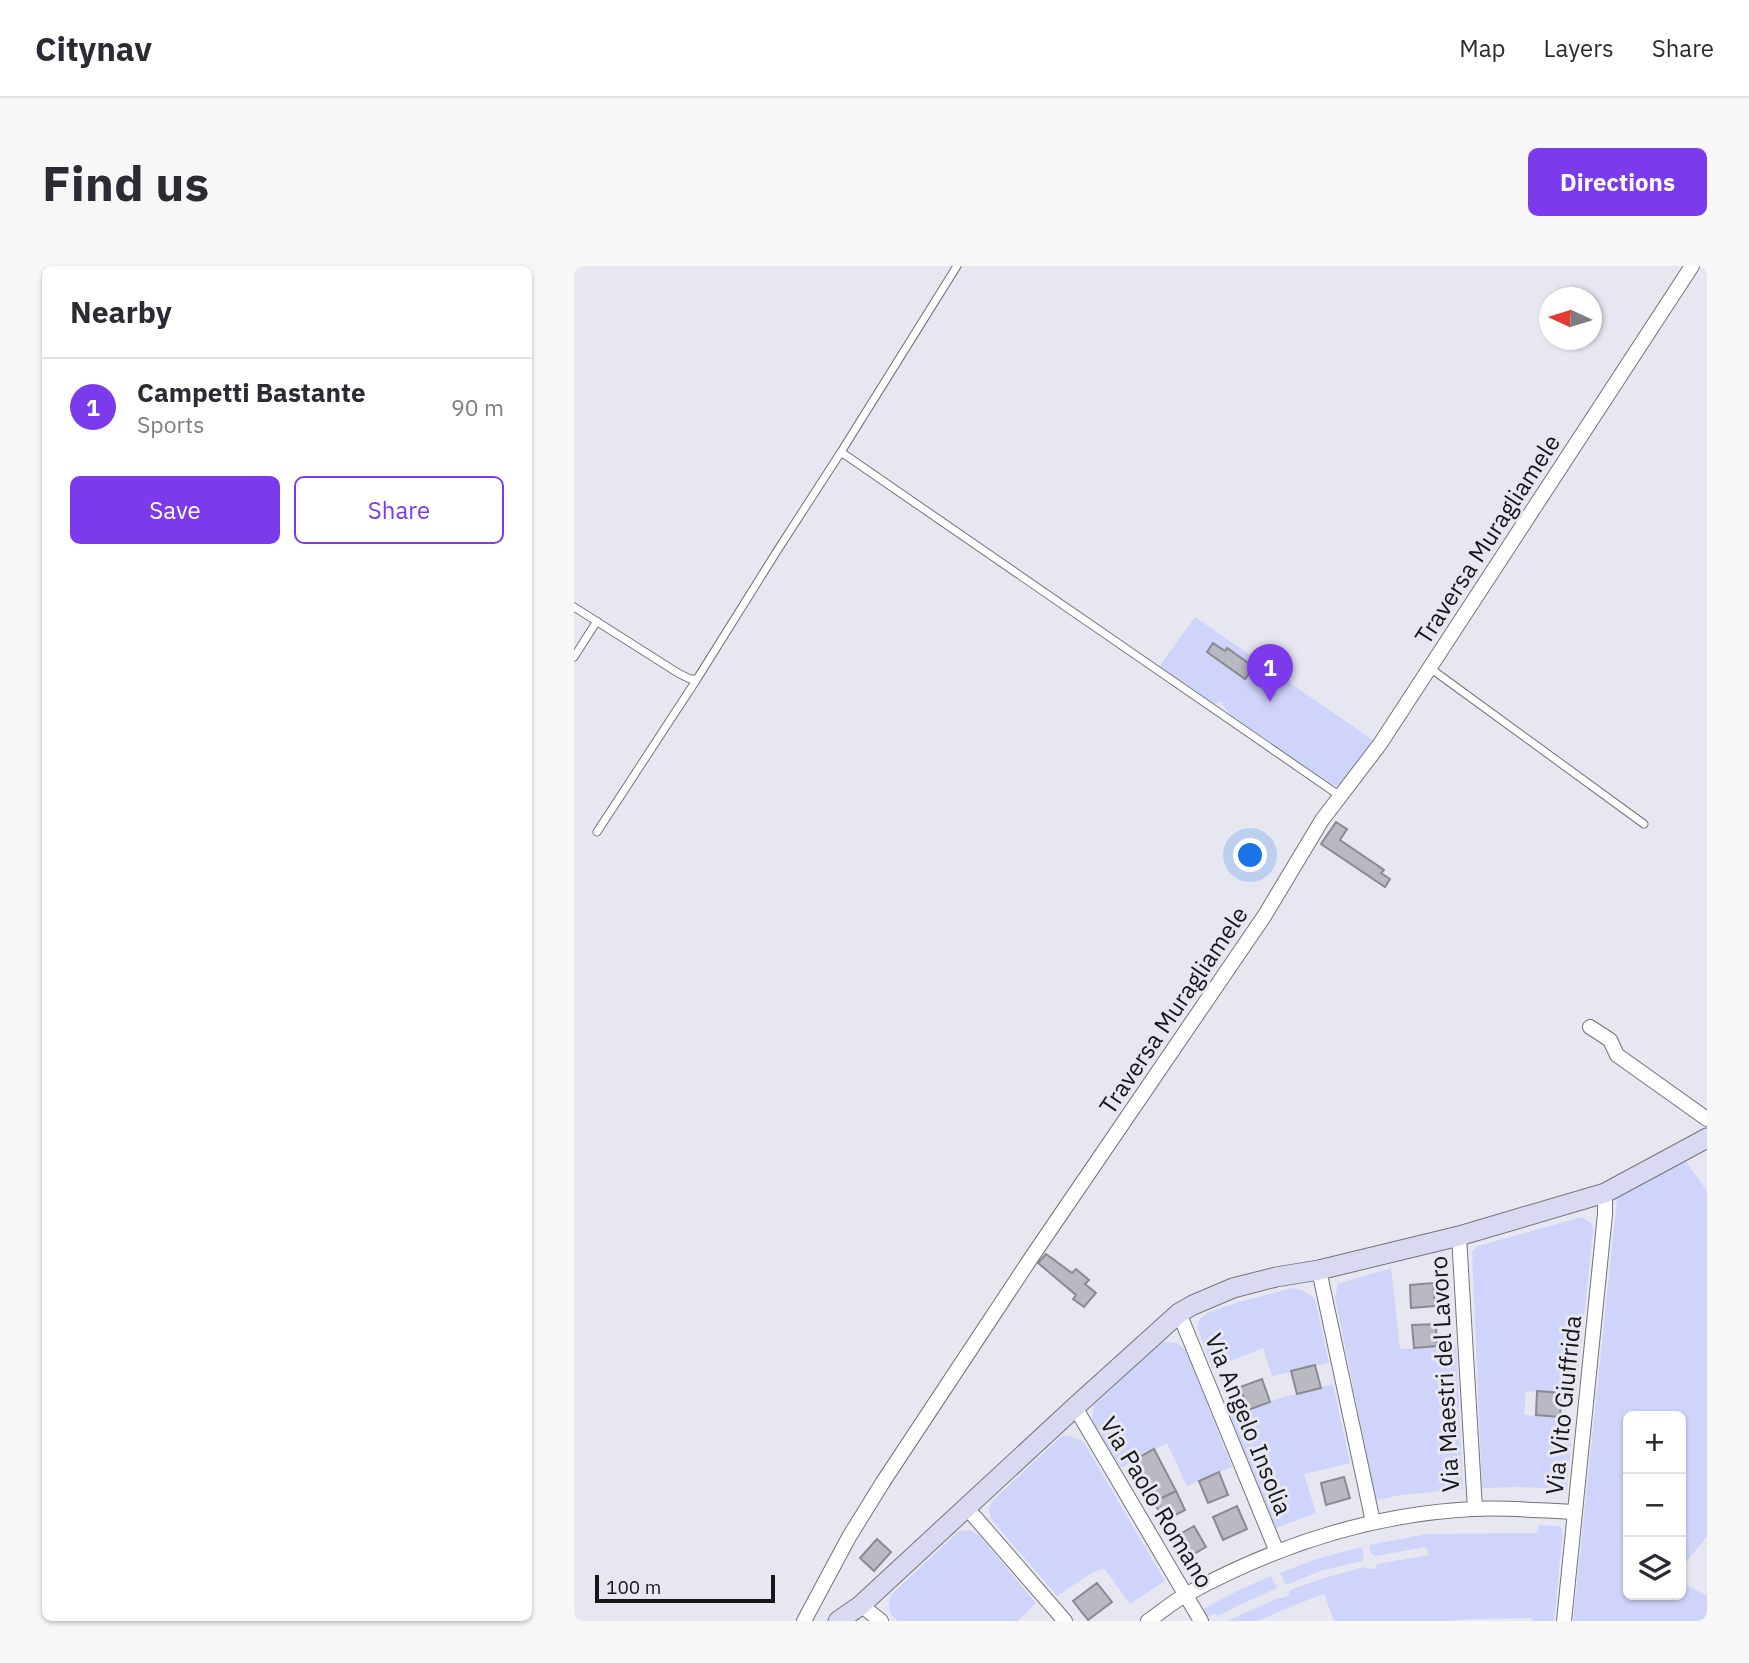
<!DOCTYPE html>
<meta charset="utf-8">
<style>
body{margin:0;font-family:"IBM Plex Sans",sans-serif;background:#f7f7f7;color:#2b2b33}
.controls{position:absolute;right:21px;bottom:21px;display:grid;overflow:hidden;border-radius:10px;box-shadow:0 2px 5px #0004}
.controls button{width:63px;height:63px;display:grid;place-items:center;padding:0;border:0;border-bottom:2px solid #e1e1e2;background:#fff;color:#2b2b33;font:35px sans-serif}
.compass{position:absolute;left:965px;top:21px;width:63px;height:63px;border-radius:50%;background:#fff;box-shadow:0 2px 5px #0004;rotate:274deg}
.scale{position:absolute;left:21px;bottom:18px;width:180px;box-sizing:border-box;padding-left:7px;border:4px solid #161619;border-top:0;font-size:19px;line-height:24px;white-space:nowrap;color:#161619;-webkit-text-stroke:5px #e6e7f0;paint-order:stroke}
.you{position:absolute;left:677px;top:590px;width:24px;height:24px;margin:-18px;border:5px solid #fff;border-radius:50%;background:#1a73e8;box-shadow:0 0 0 10px #1a73e833}
.badge{display:grid;place-items:center;width:46px;height:46px;border-radius:50%;background:#7c3aed;color:#fff;font-size:23px;font-weight:700}
.pin{position:absolute;translate:-50% -58px;filter:drop-shadow(0 2px 4px #0008)}
.pin::after{content:'';position:absolute;top:37px;width:24px;height:21px;background:inherit;clip-path:polygon(0 0,100% 0,50% 100%)}
.list{margin:0;padding:0;list-style:none}
h2{display:flex;justify-content:space-between;align-items:center;height:91px;margin:0;padding:0 28px;font-size:30px}
h2 small{font-size:23px;font-weight:400;color:#7c7c81}
.list li{display:grid;grid-template-columns:46px 1fr auto;gap:21px;align-items:center;box-sizing:border-box;height:98px;padding:0 28px;border-top:2px solid #e1e1e2}
.list b{display:block;font-size:26px;white-space:nowrap}
.list p{margin:0;font-size:23px;white-space:nowrap;color:#7c7c81}
.list em{font-size:23px;font-style:normal;color:#7c7c81}
.actions{display:flex;gap:14px;padding:21px 28px}
.actions a{flex:1;padding:16px 0;border:2px solid #7c3aed;border-radius:10px;text-align:center;font-size:24px;color:#7c3aed}
.actions .main{background:#7c3aed;color:#fff}
.icon{flex:none;width:38px;height:38px;fill:none;stroke:currentColor;stroke-width:2;stroke-linecap:round;stroke-linejoin:round}
.map{position:relative;flex:none;width:1133px;height:1355px;overflow:hidden;border-radius:10px}
header{display:flex;align-items:center;gap:42px;box-sizing:border-box;height:98px;padding:0 35px;background:#fff;border-bottom:2px solid #e1e1e2}
header strong{font-size:33px}
nav{display:flex;gap:38px;margin-inline-start:auto;font-size:24px}
.intro{display:flex;align-items:center;justify-content:space-between;box-sizing:border-box;height:168px;padding:0 42px}
h1{margin:0;font-size:49px}
.button{padding:18px 32px;border-radius:10px;background:#7c3aed;color:#fff;font-size:24px;font-weight:700}
main{display:flex;gap:42px;padding:0 42px}
aside{flex:1;background:#fff;border-radius:10px;box-shadow:0 2px 5px #0004}
.map>svg:first-child{display:block}
.green{fill:#cfd4fb}
.building{fill:#b8b9c1;stroke:#898a92;stroke-width:2}
.lines{fill:none;stroke-linecap:round;stroke-linejoin:round}
.service-casing{stroke:#72737b;stroke-width:9}
.minor-casing{stroke:#72737b;stroke-width:16}
.secondary-casing{stroke:#72737b;stroke-width:21}
.service{stroke:#fff;stroke-width:7}
.minor{stroke:#fff;stroke-width:14}
.secondary{stroke:#d9daf1;stroke-width:19}
.labels{text-anchor:middle;dominant-baseline:central;stroke-width:6;stroke-linejoin:round;paint-order:stroke}
.street-label{font-size:24px;fill:#161619;stroke:#e6e7f0}
</style>
<header>
<strong>Citynav</strong>
<nav><a>Map</a><a>Layers</a><a>Share</a></nav>
</header>
<div class="intro"><h1>Find us</h1><a class="button">Directions</a></div>
<main>
<aside>
<h2>Nearby<small></small></h2>
<ul class="list">
<li><span class="badge">1</span><div><b>Campetti Bastante</b><p>Sports</p></div><em>90 m</em></li>
</ul>
<div class="actions"><a class="main">Save</a><a>Share</a></div>
</aside>
<div class="map">
<svg width="1133" height="1355" viewBox="0 0 1133 1355">
<rect width="100%" height="100%" fill="#e6e7f0"/>
<!-- green -->
<path class="green" d="M621,351L800,475L765,521L757,518L656,450L647,436L639,438L585,401Z
M1111,894L1133,925V1270L1107,1303V1150H1054V1329H1107V1316L1133,1330V1355H999L1043,932Z
M1008,951L1018,958L1019,965L1002,1128L952,1125L950,1149L999,1152L993,1223L946,1221L908,1222L898,986L904,980Z
M817,1002L826,1083L882,1079L889,1223L827,1229L802,1234L761,1031L764,1018Z
M719,1022L730,1025L741,1033L755,1097L698,1110L689,1082L638,1102L624,1063C624,1058 624,1056 627,1052C636,1042 702,1026 719,1022Z
M590,1076L603,1077L612,1084L658,1201L613,1220L593,1177L547,1202L518,1154L520,1139L584,1079Z
M759,1118L776,1197L730,1208L742,1247L702,1262L656,1151L707,1132Z
M488,1170H495L509,1175L591,1315L556,1338L530,1302L516,1308L483,1330L417,1253L415,1242L417,1236Z
M965,1259L986,1260L989,1265L980,1355H958V1352L896,1353L875,1355H760L750,1328L723,1338L683,1355H653L704,1332H709L714,1330L716,1324L750,1312L790,1301L795,1303H800L803,1298L855,1289L852,1281L801,1290L797,1287L795,1279L853,1268L964,1267Z
M391,1264L398,1265L405,1269L462,1337L444,1355H324C314,1347 312,1340 318,1328L384,1266Z
M788,1281L790,1289L788,1295L749,1304L712,1319L706,1307L739,1294Z
M697,1310L703,1322L665,1339L644,1350L640,1348L632,1351L629,1343L665,1324Z"/>
<!-- building -->
<path class="building" d="M639,377L651,385L653,382L680,401L671,413L633,386Z
M762,556L773,563L766,574L810,604L807,607L816,613L811,621L747,578Z
M472,988L498,1007L502,1003L515,1014L511,1018L522,1027L510,1041L499,1033L502,1029L464,997Z
M859,1017L861,1040L837,1042L836,1019Z
M862,1058L863,1080L840,1082L838,1059Z
M741,1099L747,1122L723,1128L717,1105Z
M688,1113L696,1136L674,1144L666,1121Z
M963,1125L988,1127L986,1151L962,1149Z
M580,1183L602,1225L580,1236L559,1195Z
M645,1206L654,1229L634,1237L625,1215Z
M770,1211L776,1232L752,1239L747,1217Z
M602,1225L611,1244L590,1255L580,1236Z
M663,1240L673,1263L649,1274L639,1251Z
M620,1260L632,1281L610,1294L597,1273Z
M303,1273L317,1286L300,1305L286,1292Z
M523,1317L538,1336L514,1354L499,1335Z"/>
<g class="lines">
<!-- service casing -->
<g class="service-casing">
<path id="service" d="M383,0L267,186L766,530
M0,341L104,407L116,413H123L203,285L267,186
M0,391L23,355
M856,402L1070,558
M23,566L123,413"/>
</g>
<!-- minor casing -->
<g class="minor-casing">
<path id="minor" d="M1016,761L1036,774L1043,789L1133,853
M885,970L901,1243
M745,1004L799,1256
M605,1047L703,1286
M501,1141L627,1355
M393,1242L491,1355
M287,1339L307,1355
M230,1355L275,1271L309,1216L457,992L691,649L748,554L806,478L1118,0
M574,1355C587,1346 600,1335 613,1328C701,1280 799,1248 899,1243C933,1241 967,1245 1001,1246
M990,1355L1031,948V927"/>
</g>
<!-- secondary casing -->
<g class="secondary-casing">
<path id="secondary" d="M264,1355L287,1339L501,1141L605,1047L619,1039L659,1022L702,1011L745,1004L885,970L1031,927L1133,872"/>
</g>
<!-- service -->
<use href="#service" class="service"/>
<!-- minor -->
<use href="#minor" class="minor"/>
<!-- secondary -->
<use href="#secondary" class="secondary"/>
</g>
<g class="labels">
<!-- street labels -->
<g class="street-label">
<text transform="translate(913 273) rotate(-57)">Traversa Muragliamele</text>
<text transform="translate(599 744) rotate(-56)">Traversa Muragliamele</text>
<text transform="translate(870 1108) rotate(-93)">Via Maestri del Lavoro</text>
<text transform="translate(989 1139) rotate(-84)">Via Vito Giuffrida</text>
<text transform="translate(675 1158) rotate(68)">Via Angelo Insolia</text>
<text transform="translate(583 1236) rotate(59)">Via Paolo Romano</text>
</g>
</g>
</svg>
<div class="controls">
<button>+</button>
<button>−</button>
<button><svg class="icon" aria-label="layers" viewBox="0 0 24 24"><path d="M12 4l9 5-9 5-9-5zM3 14l9 5 9-5"/></svg></button>
</div>
<svg class="compass" viewBox="-18 -18 36 36"><path d="M0-13l5 13h-10z" fill="#e53935"/><path d="M0 13l5-13h-10z" fill="#7c7c81"/></svg>
<div class="scale">100 m</div>
<div class="you"></div>
<div class="pin badge" style="left:696px;top:436px">1</div>
</div>
</main>
